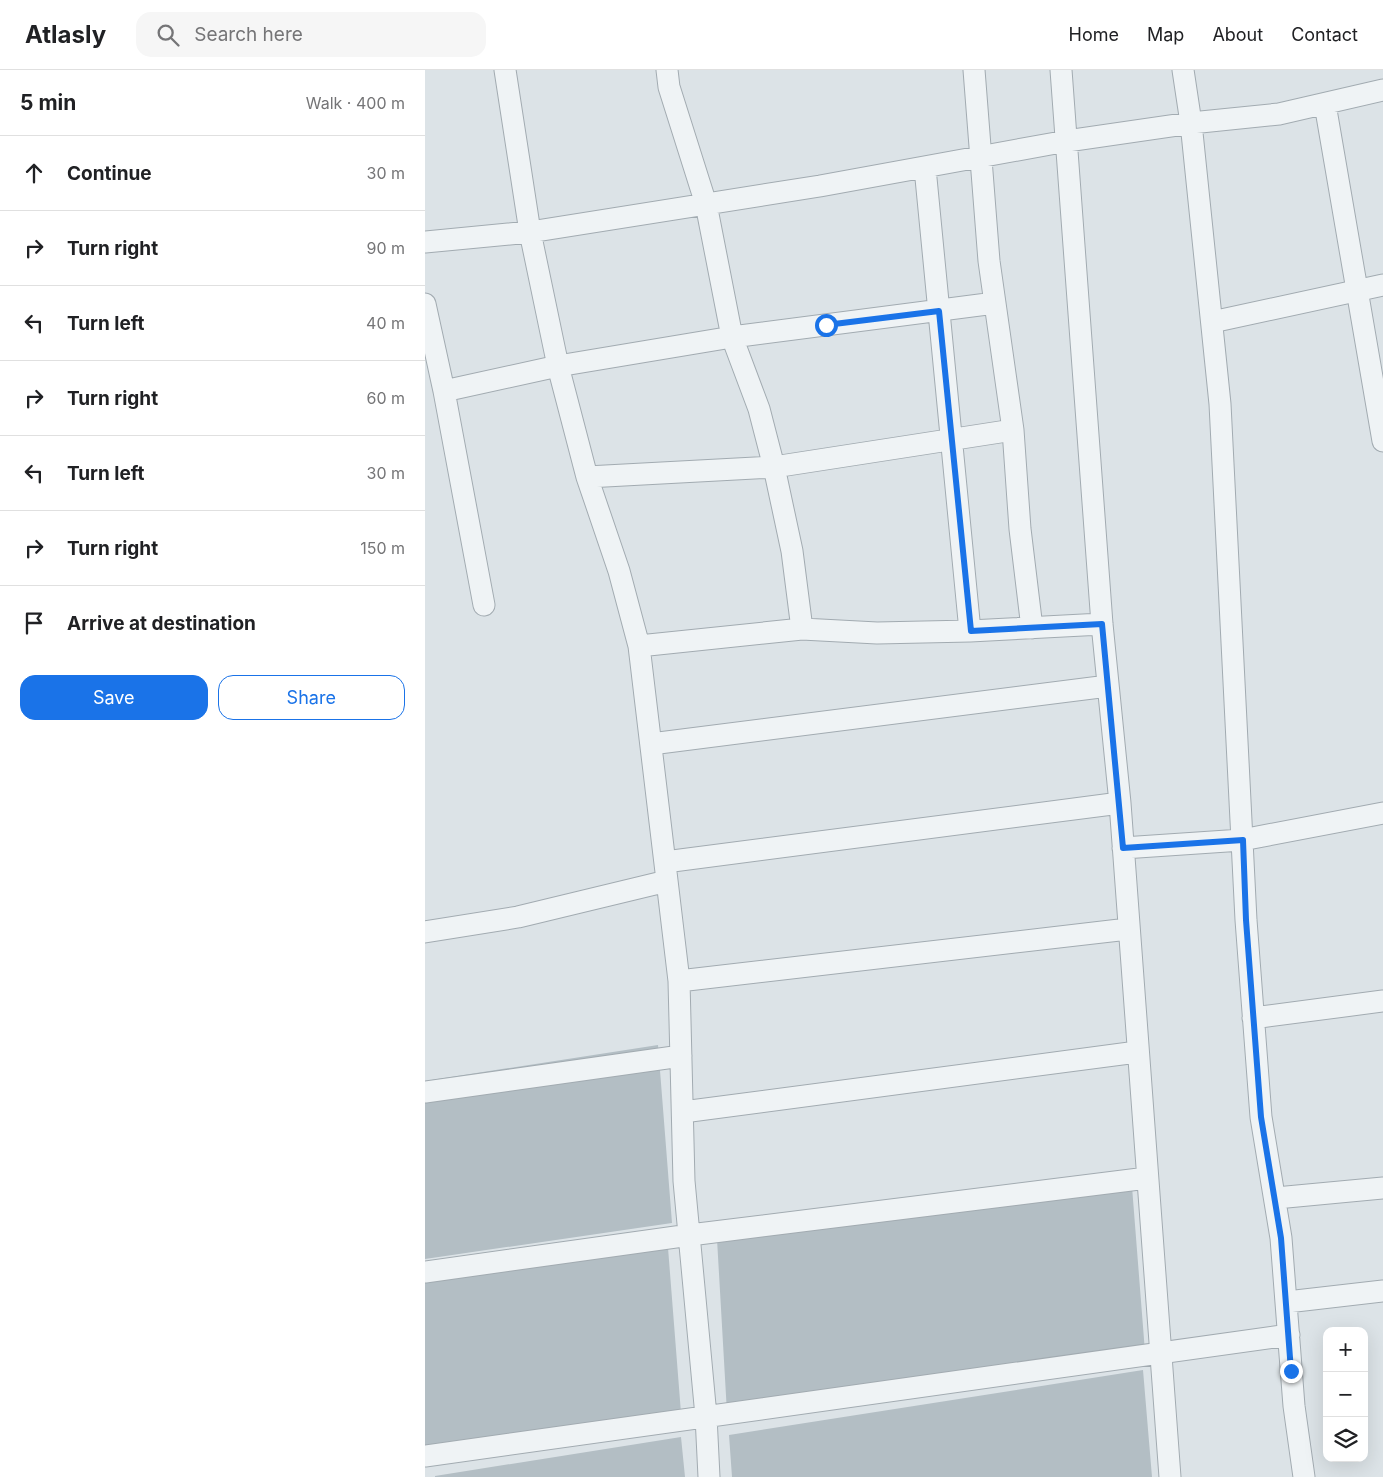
<!DOCTYPE html>
<meta charset="utf-8">
<style>
body{margin:0;font-family:Inter,sans-serif;background:#f6f6f6;color:#202124}
.controls{position:absolute;right:15px;bottom:15px;display:grid;overflow:hidden;border-radius:10px;box-shadow:0 5px 20px #0002}
.controls button{width:45px;height:45px;display:grid;place-items:center;padding:0;border:0;border-bottom:1px solid #e0e0e0;background:#fff;color:#202124;font:25px sans-serif}
.stop{position:absolute;width:15px;height:15px;margin:-11px;border:4px solid #1a73e8;border-radius:50%;background:#fff}
.stop.end{background:#1a73e8;border-color:#fff;box-shadow:0 1px 5px #0008}
.list{margin:0;padding:0;list-style:none}
h2{display:flex;justify-content:space-between;align-items:center;height:65px;margin:0;padding:0 20px;font-size:21px}
h2 small{font-size:16px;font-weight:400;color:#757577}
.list li{display:grid;grid-template-columns:32px 1fr auto;gap:15px;align-items:center;box-sizing:border-box;height:75px;padding:0 20px;border-top:1px solid #e0e0e0}
.list b{display:block;font-size:19px;white-space:nowrap}
.list em{font-size:16px;font-style:normal;color:#757577}
.actions{display:flex;gap:10px;padding:15px 20px}
.actions a{flex:1;padding:11px 0;border:1px solid #1a73e8;border-radius:15px;text-align:center;font-size:18px;color:#1a73e8}
.actions .main{background:#1a73e8;color:#fff}
.icon{flex:none;width:28px;height:28px;fill:none;stroke:currentColor;stroke-width:2;stroke-linecap:round;stroke-linejoin:round}
.map{position:relative;flex:none;width:958px;height:1407px;overflow:hidden}
header{display:flex;align-items:center;gap:30px;box-sizing:border-box;height:70px;padding:0 25px;background:#fff;border-bottom:1px solid #e0e0e0}
header strong{font-size:24px}
nav{display:flex;gap:28px;margin-inline-start:auto;font-size:18px}
.search{width:350px;height:45px;background:#f6f6f6;display:flex;align-items:center;gap:12px;box-sizing:border-box;padding:0 18px;border-radius:15px;color:#757577;font-size:19px}
main{display:flex}
aside{flex:1;background:#fff}
.map>svg:first-child{display:block}
.building{fill:#b3bec4}
.lines{fill:none;stroke-linecap:round;stroke-linejoin:round}
.minor-casing{stroke:#a2abb1;stroke-width:23}
.minor{stroke:#eff3f5;stroke-width:21}
.route{stroke:#1a73e8;stroke-width:6}
</style>
<header>
<strong>Atlasly</strong>
<div class="search"><svg class="icon" aria-label="search" viewBox="0 0 24 24"><circle cx="10" cy="10" r="6"/><path d="M15 15l6 6"/></svg>Search here</div>
<nav><a>Home</a><a>Map</a><a>About</a><a>Contact</a></nav>
</header>
<main>
<aside>
<h2>5 min<small>Walk · 400 m</small></h2>
<ul class="list">
<li><svg class="icon" aria-label="ahead" viewBox="0 0 24 24"><path d="M12 20V5M6 11l6-6 6 6"/></svg><div><b>Continue</b></div><em>30 m</em></li>
<li><svg class="icon" aria-label="right" viewBox="0 0 24 24"><path d="M7 20v-9h11M14 6l5 5-5 5"/></svg><div><b>Turn right</b></div><em>90 m</em></li>
<li><svg class="icon" aria-label="left" viewBox="0 0 24 24"><path d="M17 20v-9H6M10 6l-5 5 5 5"/></svg><div><b>Turn left</b></div><em>40 m</em></li>
<li><svg class="icon" aria-label="right" viewBox="0 0 24 24"><path d="M7 20v-9h11M14 6l5 5-5 5"/></svg><div><b>Turn right</b></div><em>60 m</em></li>
<li><svg class="icon" aria-label="left" viewBox="0 0 24 24"><path d="M17 20v-9H6M10 6l-5 5 5 5"/></svg><div><b>Turn left</b></div><em>30 m</em></li>
<li><svg class="icon" aria-label="right" viewBox="0 0 24 24"><path d="M7 20v-9h11M14 6l5 5-5 5"/></svg><div><b>Turn right</b></div><em>150 m</em></li>
<li><svg class="icon" aria-label="arrive" viewBox="0 0 24 24"><path d="M6 21V4h12l-3 4 3 4H6"/></svg><div><b>Arrive at destination</b></div></li>
</ul>
<div class="actions"><a class="main">Save</a><a>Share</a></div>
</aside>
<div class="map">
<svg width="958" height="1407" viewBox="0 0 958 1407">
<rect width="100%" height="100%" fill="#dce3e7"/>
<!-- building -->
<path class="building" d="M233,975L247,1153L0,1189V1011Z
M706,1104L720,1282L302,1343L292,1169Z
M242,1165L256,1343L0,1381V1203Z
M718,1300L727,1407H307L304,1365Z
M256,1367L260,1407H10V1406Z"/>
<g class="lines">
<!-- minor casing -->
<g class="minor-casing">
<path id="minor" d="M80,0L105,162L133,296L162,407L194,501L214,576L254,911L259,1111L281,1346L284,1407
M242,0L244,17L281,134L307,267L334,339L349,397L367,481L377,559
M549,0L564,191L588,360L595,459L607,558
M636,0L677,554L695,733L745,1407
M758,0L766,53L795,334L821,850L836,1047L856,1168L869,1336L879,1407
M900,34L958,371
M500,98L545,561
M0,172L105,162L395,116L642,71L766,53L854,44L958,20
M0,234L19,321L59,535
M787,252L958,215
M19,321L133,296L307,267L570,233
M162,407L349,397L588,360
M214,576L377,559L452,563L545,561L677,554
M226,674L683,616
M698,778L817,770L958,743
M240,792L695,733
M0,862L93,847L242,811
M254,911L703,859
M828,948L958,931
M0,1022L256,986
M258,1042L712,982
M851,1128L958,1118
M0,1202L265,1165L722,1108
M862,1232L958,1221
M0,1386L864,1265"/>
</g>
<!-- minor -->
<use href="#minor" class="minor"/>
</g>
<g class="lines">
<!-- route -->
<path class="route" d="M401,255L514,241L546,561L677,554L698,778L818,770L821,850L836,1047L856,1168L866,1301"/>
</g>
</svg>
<div class="controls">
<button>+</button>
<button>−</button>
<button><svg class="icon" aria-label="layers" viewBox="0 0 24 24"><path d="M12 4l9 5-9 5-9-5zM3 14l9 5 9-5"/></svg></button>
</div>
<div class="stop" style="left:401px;top:255px"></div>
<div class="stop end" style="left:866px;top:1301px"></div>
</div>
</main>
